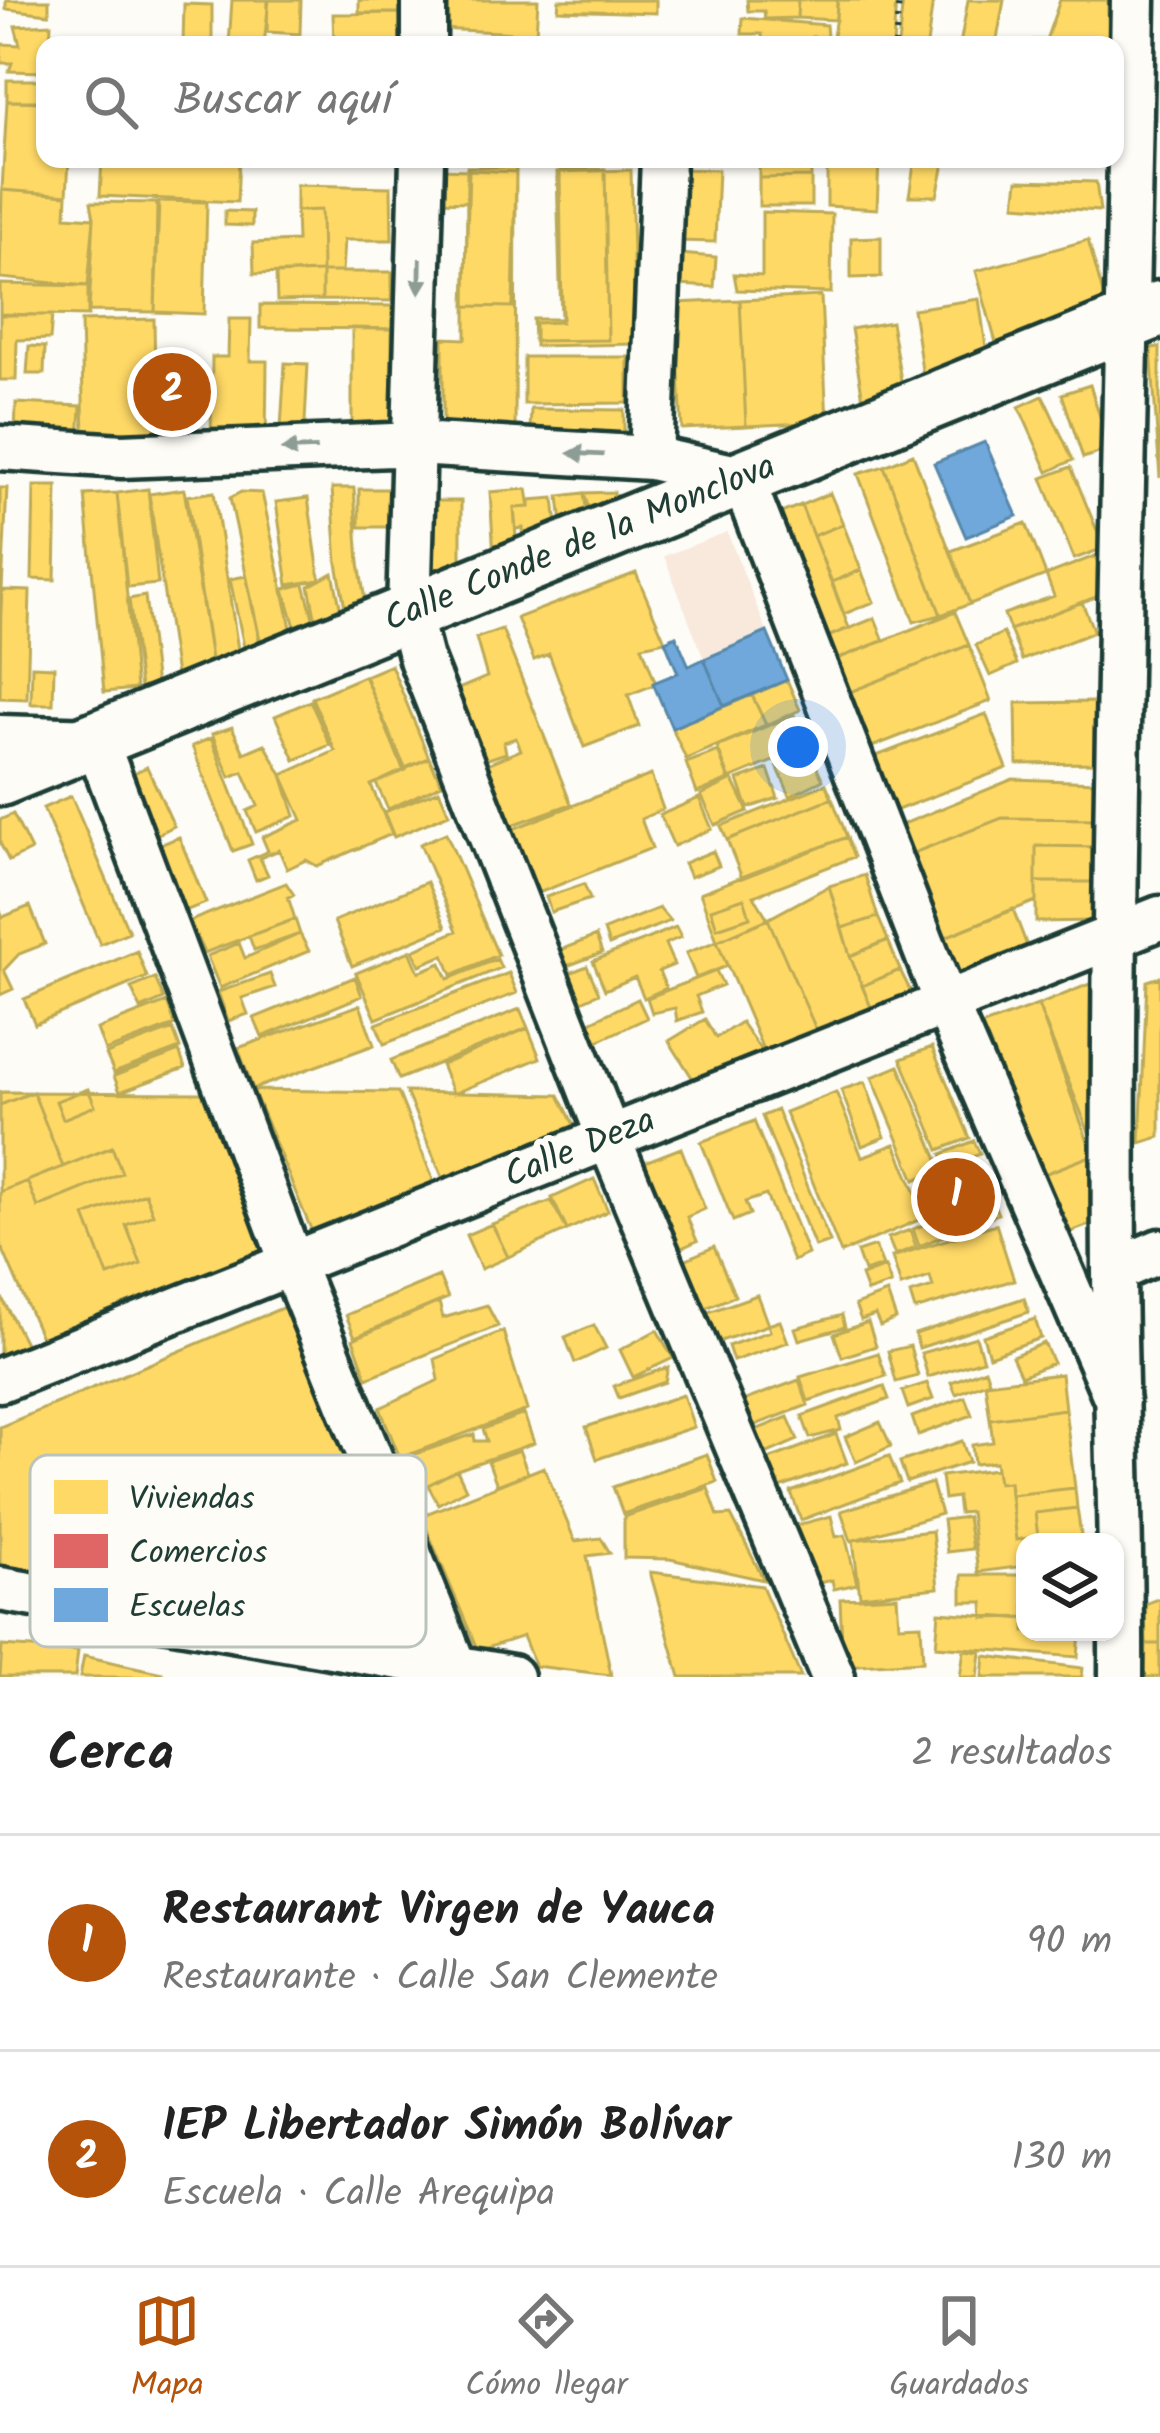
<!DOCTYPE html>
<html lang="es">
<meta charset="utf-8">
<style>
body{margin:0;font-family:Kalam,sans-serif;background:#f2f2f2;color:#222}
.controls{position:absolute;right:36px;bottom:36px;display:grid;overflow:hidden;border-radius:24px;box-shadow:0 3px 9px #0004}
.controls button{width:108px;height:108px;display:grid;place-items:center;padding:0;border:0;border-bottom:3px solid #e0e0e0;background:#fff;color:#222;font:60px sans-serif}
.you{position:absolute;left:798px;top:747px;width:42px;height:42px;margin:-30px;border:9px solid #fff;border-radius:50%;background:#1a73e8;box-shadow:0 0 0 18px #1a73e833}
.badge{display:grid;place-items:center;width:78px;height:78px;border-radius:50%;background:#b45309;color:#fff;font-size:39px;font-weight:700}
.pin{position:absolute;translate:-50% -50%;border:6px solid #fff;box-shadow:0 3px 12px #0006}
.list{margin:0;padding:0;list-style:none}
h2{display:flex;justify-content:space-between;align-items:center;height:156px;margin:0;padding:0 48px;font-size:51px}
h2 small{font-size:39px;font-weight:400;color:#767676}
.list li{display:grid;grid-template-columns:78px 1fr auto;gap:36px;align-items:center;box-sizing:border-box;height:216px;padding:0 48px;border-top:3px solid #e0e0e0}
.list b{display:block;font-size:45px;white-space:nowrap}
.list p{margin:0;font-size:39px;white-space:nowrap;color:#767676}
.list em{font-size:39px;font-style:normal;color:#767676}
.icon{flex:none;width:66px;height:66px;fill:none;stroke:currentColor;stroke-width:2;stroke-linecap:round;stroke-linejoin:round}
.map{position:relative;flex:none;width:1160px;height:1677px;overflow:hidden}
.search{position:absolute;background:#fff;box-shadow:0 3px 9px #0004;left:36px;right:36px;top:36px;height:132px;display:flex;align-items:center;gap:30px;box-sizing:border-box;padding:0 42px;border-radius:24px;color:#767676;font-size:45px}
.sheet{height:588px;background:#fff}
nav{display:flex;justify-content:space-around;align-items:center;box-sizing:border-box;height:168px;border-top:3px solid #e0e0e0;background:#fff;font-size:33px;color:#767676}
nav a{display:grid;justify-items:center;gap:6px}
nav .on{color:#b45309}
.map>svg:first-child{display:block}
.built{fill:#f8e9dc}
.homes{fill:#ffd966;stroke:#bcaa57;stroke-width:3}
.shops{fill:#e06666;stroke:#a65a57;stroke-width:3}
.schools{fill:#6fa8dc;stroke:#5788aa;stroke-width:3}
.lines{fill:none;stroke-linecap:round;stroke-linejoin:round}
.minor-casing{stroke:#1f3d34;stroke-width:51}
.tertiary-casing{stroke:#1f3d34;stroke-width:63}
.path{stroke:#1f3d34;stroke-width:6;stroke-dasharray:3 9;stroke-linecap:butt}
.minor{stroke:#fdfcf7;stroke-width:42}
.tertiary{stroke:#fdfcf7;stroke-width:54}
.oneway{fill:#8e9c96}
.labels{text-anchor:middle;dominant-baseline:central;stroke-width:12;stroke-linejoin:round;paint-order:stroke}
.street-label{font-size:36px;fill:#1f3d34;stroke:#fdfcf7}
.key{fill:#fdfcf7;stroke:#bac3bc;stroke-width:3}
.key-label{font-size:33px;fill:#1f3d34}
</style>
<div class="map">
<svg width="1160" height="1677" viewBox="0 0 1160 1677">
<rect width="100%" height="100%" fill="#fdfcf7"/>
<filter id="ink" filterUnits="userSpaceOnUse"><feTurbulence type="fractalNoise" baseFrequency=".00833" numOctaves="2"/><feDisplacementMap in="SourceGraphic" scale="24" xChannelSelector="R" yChannelSelector="G"/><feConvolveMatrix kernelMatrix="1 2 1 2 8 2 1 2 1" color-interpolation-filters="sRGB"/></filter>
<g filter="url(#ink)">
<!-- built -->
<path class="built" d="M727,532L767,632L704,659L664,556Z"/>
<!-- homes -->
<path class="homes" d="M6,0H49V14L6,9Z
M232,0H269L264,45H229Z
M268,0H301L300,34L267,32Z
M359,0H400V13H359Z
M441,0H538L536,34L439,29Z
M559,0H656V13L558,10Z
M747,0H798L797,18L765,19L764,11H748Z
M798,0H837L836,20L797,18Z
M838,0H896L893,45H832Z
M903,0H933L927,45H898Z
M968,0H1004L996,45H960Z
M1060,0H1108V45H1030L1033,40H1046Z
M184,4L212,5V45H183Z
M400,13V45H334L333,14Z
M743,18L826,25L827,37H812V45H763L762,34H742Z
M51,24L50,43L76,45H45V72L9,71L12,63H1V44L20,45L15,26Z
M7,80H45V101H7Z
M7,101L45,102V159H69L67,195L2,190Z
M102,159H239L237,202L100,196Z
M759,159H811V177L759,178Z
M859,159H879L877,209L827,206V167L858,166Z
M915,159H945L937,196H909Z
M467,167H516L515,438H443V338L466,339Z
M442,169L469,170L468,202L440,201Z
M605,169L608,340L534,341L533,319H562L560,170Z
M679,169L718,170L715,242L677,241Z
M469,170L516,172L513,307L465,306Z
M631,170L635,344L535,346V323L561,322L557,172Z
M811,177V206H759V178Z
M1018,180L1096,182L1100,211L1015,205Z
M296,185L391,187L392,240H344L342,272H322L321,210L296,211Z
M2,190L67,195L66,216L94,218L88,286L0,278Z
M159,201L207,202L204,314L155,312Z
M91,202L157,203L155,312L89,311L94,218Z
M321,210L322,272L254,274L253,243L297,241L296,211Z
M225,211L252,212V226L225,225Z
M762,212L832,214L831,293L737,290L734,274L762,276Z
M881,237V277L851,278V238Z
M1088,240L1110,319L998,350L976,271Z
M680,254L716,257L714,287L678,285Z
M322,272V300L277,301L276,274Z
M322,272H392V301L322,300Z
M0,284L88,286V316L0,314Z
M821,296L827,422L746,426L740,300Z
M979,299L989,367L923,377L913,309Z
M740,300L746,426L682,429L675,303Z
M260,305L392,306V329L260,328Z
M0,315H52L50,339L17,340L16,380H0Z
M154,319L156,435L84,437L81,321Z
M229,319H251L250,361H267L266,447L211,446L212,357H228Z
M891,322L903,392L863,399L851,329Z
M352,328L392,329L391,441H352Z
M29,346L45,347L44,374H27Z
M1160,347V478L1151,348Z
M524,357H628V403L524,404Z
M285,363L308,364L304,442L293,428H281Z
M1090,385L1110,449L1083,458L1062,394Z
M1043,396L1073,460L1048,472L1019,407Z
M16,403L81,406L79,441L15,438Z
M531,409L624,410V433L530,432Z
M913,454L970,604L941,615L884,466Z
M884,466L941,615L914,622L858,474Z
M1071,467L1104,548L1074,559L1042,478Z
M34,486H57L55,580L32,579Z
M0,488H7L0,631Z
M332,488H354L359,563L367,613L347,619L337,563Z
M148,489L158,584L127,587L117,493Z
M184,489L212,666L177,682L149,494Z
M359,489H391V527H359Z
M527,489L530,507L514,508L517,554L494,556L490,492Z
M214,492L240,663L212,666L187,496Z
M241,492L262,493L293,637L261,644L230,498Z
M614,492V511L591,517L584,493Z
M117,493L136,689L104,692L85,495Z
M584,493L588,521L562,524L559,496Z
M830,493L843,524L813,536L801,505Z
M308,498L320,580L288,585L276,502Z
M554,498L557,527L536,529V543L524,544L523,528L516,529L514,508L530,507V500Z
M431,501H461V572L430,582Z
M801,505L849,628L820,640L771,517Z
M1026,523L1046,575L970,604L951,551Z
M843,524L861,570L832,582L813,536Z
M1095,556L1109,592L1010,630L1004,614L1054,596L1046,575Z
M861,570L874,602L844,614L832,582Z
M333,573L344,625L318,630L309,586Z
M636,573L665,641L642,646L656,684L628,695L639,726L584,747L549,654L534,660L517,618Z
M246,576L262,654L247,661L230,579Z
M304,584L317,632L298,637L284,589Z
M1,590L30,591L27,699L0,698Z
M145,596L157,694L141,696L129,599Z
M1082,602L1094,632L1022,660L1010,630Z
M955,612L969,645L842,695L829,662Z
M875,618L884,641L829,662L820,640Z
M502,629L571,804L504,828L480,767L521,750L516,738L504,742L506,753L476,763L451,692L487,677L476,638Z
M1003,633L1017,664L990,676L976,645Z
M969,645L991,701L864,750L842,695Z
M391,665L429,758L403,769L365,676Z
M32,666L54,667L53,704H31Z
M364,676L406,770L371,785L392,834L317,866L306,860L287,869L279,850L260,858L268,875L256,880L248,860L268,851L262,837L302,820L282,775L335,751L312,698Z
M787,680L800,710L766,725L752,695Z
M752,695L766,725L686,759L672,728Z
M310,701L330,745L295,760L275,716Z
M1096,702L1098,763L1017,764L1016,703Z
M986,714L1007,768L892,812L871,758Z
M794,715L807,747L730,779L717,747Z
M232,727L244,753L265,744L282,775L295,816L256,832L247,811L258,806L243,772L230,777L212,734Z
M211,738L252,844L233,851L192,746Z
M718,751L729,780L697,793L686,763Z
M809,751L823,780L790,796L777,766Z
M429,758L442,784L388,809L376,783Z
M147,767L174,826L152,837L125,777Z
M768,769L778,798L748,808L738,780Z
M651,775L663,809L641,819L652,848L531,896L505,832Z
M1013,779L1097,782L1098,819L1002,818L906,856L896,827Z
M733,780L748,811L715,825L701,795Z
M826,784L832,798L727,840L721,826Z
M439,790L449,814L394,837L384,812Z
M71,796L129,932L100,944L43,808Z
M699,798L712,829L674,846L660,815Z
M832,798L847,837L742,878L727,840Z
M13,814L31,850L9,861L0,843V820Z
M1002,818L1098,819L1097,847L1036,846V901L940,939L906,856Z
M446,833L498,955L452,975L444,955L420,965L413,950L457,931L420,844Z
M179,837L206,903L182,912L155,847Z
M847,837L854,857L754,896L768,919L717,941L700,893Z
M1036,846L1097,847L1095,882H1036Z
M713,851L719,866L690,877L684,863Z
M865,875L878,917L842,928L829,886Z
M427,882L446,927L352,966L334,921Z
M1036,882H1095V921L1036,922Z
M286,883L294,895L288,897L295,919L204,953L190,921Z
M584,884L590,899L551,912L546,897Z
M829,886L850,956L878,1024L822,1043L768,919Z
M744,898L750,917L717,928L711,909Z
M30,906L45,944L19,954L4,970L13,989L0,995V910L3,917Z
M659,908L670,921L609,945L604,930Z
M1013,909L1033,962L961,990L940,939Z
M878,917L888,940L850,956L842,928Z
M295,919L300,934L254,950L249,936Z
M768,919L822,1043L770,1066L717,941Z
M676,927L681,937L665,944L674,965L659,971L666,988L644,998L635,977L605,990L593,961Z
M300,934L309,951L220,988L207,956L239,943L245,958Z
M596,936L602,953L564,967L557,951Z
M888,940L900,970L862,986L850,956Z
M717,941L727,966L696,978L686,953Z
M137,951L147,977L35,1024L24,999Z
M410,951L419,972L441,963L448,979L497,959L501,968L376,1019L356,973Z
M587,966L599,993L575,1004L562,976Z
M900,970L919,1008L878,1024L862,986Z
M716,971L723,985L696,996L702,1012L677,1021L675,1008L652,1013L647,998Z
M509,973L517,993L384,1044L376,1024Z
M270,974L275,987L242,998L248,1014L228,1021L218,992Z
M355,977L362,996L262,1037L254,1018Z
M1160,977V1137L1140,1143L1147,981Z
M155,978L164,999L141,1009L131,988Z
M1092,983L1090,1135L1038,1005Z
M638,999L647,1018L591,1044L582,1026Z
M167,1002L175,1025L105,1051L97,1029Z
M360,1005L374,1045L253,1089L238,1048Z
M1038,1005L1093,1155L1039,1176L975,1028Z
M520,1009L528,1028L399,1079L391,1060Z
M705,1019L716,1038L741,1022L767,1059L705,1098L669,1041Z
M528,1028L540,1058L453,1094L441,1065Z
M173,1029L180,1048L114,1073L106,1054Z
M932,1047L970,1138L939,1150L901,1059Z
M179,1051L185,1068L120,1092L114,1076Z
M899,1066L942,1169L915,1180L872,1077Z
M865,1082L885,1137L862,1146L841,1090Z
M88,1089L95,1106L63,1119L56,1101Z
M253,1090L398,1092L438,1192L313,1234Z
M0,1092L204,1093L273,1268L46,1349L0,1243Z
M33,1092L63,1167L0,1192V1105Z
M406,1092L559,1095L583,1143L447,1188Z
M836,1092L862,1157L895,1144L926,1217L841,1253L785,1112Z
M777,1110L830,1242L815,1247L762,1116Z
M754,1121L808,1254L793,1261L766,1195L745,1202L750,1214L733,1221L701,1142Z
M974,1141L980,1154L948,1167L942,1154Z
M112,1147L122,1173L38,1207L27,1181Z
M681,1148L705,1209L687,1217L697,1241L677,1250L642,1163Z
M1093,1155L1092,1224L1063,1235L1039,1176Z
M594,1179L608,1211L567,1230L552,1198Z
M145,1193L153,1214L126,1225L141,1264L108,1276L85,1216Z
M991,1197L998,1214L919,1246L913,1229Z
M551,1201L567,1230L508,1257L492,1224Z
M492,1224L508,1257L481,1269L466,1235Z
M996,1224L1014,1280L915,1310L910,1294L933,1287L930,1277L901,1286L892,1257Z
M910,1230L916,1247L895,1255L888,1238Z
M875,1246L883,1266L864,1272L857,1252Z
M714,1247L735,1296L701,1310L680,1262Z
M885,1267L891,1284L867,1292L861,1276Z
M439,1276L448,1298L355,1337L346,1315Z
M887,1293L896,1319L880,1326L875,1315L861,1320L855,1305Z
M0,1294L31,1355L0,1368Z
M757,1295L768,1325L715,1343L700,1315Z
M1024,1298L1029,1312L919,1348L915,1334Z
M439,1302L443,1318L487,1305L498,1326L367,1378L353,1339Z
M289,1305L431,1654L0,1576V1427Z
M842,1315L845,1327L799,1340L795,1328Z
M1035,1319L1041,1338L989,1356L983,1336Z
M780,1321L788,1342L733,1361L728,1346L770,1331L768,1325Z
M868,1322L876,1346L842,1357L834,1334Z
M594,1325L606,1348L575,1363L565,1337Z
M657,1330L673,1358L633,1377L620,1350Z
M503,1331L527,1410L400,1458L380,1408L439,1380L435,1359Z
M976,1337L983,1360L928,1377L921,1353Z
M1044,1343L1053,1363L1021,1376L1012,1356Z
M910,1346L918,1376L896,1382L888,1351Z
M878,1353L886,1376L808,1401L800,1377Z
M668,1367L665,1382L619,1398L614,1386Z
M985,1369L989,1381L956,1394L951,1382Z
M1061,1374L1065,1409L990,1419L985,1383Z
M799,1380L808,1405L750,1427L740,1402Z
M927,1383L933,1399L908,1408L902,1391Z
M884,1386L889,1399L838,1418L841,1430L810,1438L802,1416Z
M683,1395L694,1427L597,1459L586,1427Z
M965,1397L972,1415L918,1435L912,1417Z
M1065,1409L1075,1488L1010,1495L1009,1482L998,1483L995,1462L974,1464L972,1445L993,1442L990,1419Z
M524,1414L534,1443L457,1470L428,1485L414,1487L397,1460L474,1434L475,1441H487L483,1429Z
M788,1417L798,1440L763,1455L753,1431Z
M880,1422L891,1446L856,1462L845,1437Z
M836,1434L847,1463L772,1491L761,1462Z
M962,1441L969,1462L907,1482L900,1462Z
M519,1450L528,1473L497,1485L488,1461Z
M707,1454L717,1482L623,1514L613,1487Z
M889,1456L900,1483L801,1520L791,1492Z
M544,1467L575,1541L601,1538L610,1553L587,1556L611,1675L535,1666L523,1636L478,1651L422,1518L428,1513Z
M996,1469L998,1483L1009,1482L1016,1540L1038,1537L1035,1513L1077,1508L1082,1542H1025V1566L978,1572L970,1512L959,1513L957,1497L944,1499L941,1476Z
M457,1470L466,1489L438,1504L428,1485Z
M932,1483L941,1514L851,1541L841,1511Z
M708,1488L718,1516L731,1515L764,1580L670,1559L624,1558V1517Z
M1075,1488L1077,1508L1035,1513L1038,1537L1016,1540L1010,1495Z
M831,1516L836,1537L845,1535L857,1584L834,1589L832,1580L805,1586L790,1527Z
M967,1517L972,1549L947,1552L943,1520Z
M932,1531L938,1588L860,1596L853,1540Z
M650,1572L762,1586L801,1677H680Z
M962,1575H1025V1617L984,1618L983,1602H962Z
M897,1596L899,1625L921,1624L923,1661L843,1666L840,1599Z
M1160,1598V1644H1146L1145,1604Z
M939,1612L1025,1619V1632H1080L1078,1657L936,1646Z
M1146,1644H1160V1677H1145Z
M2,1646L78,1651L75,1677H0Z
M964,1650L981,1652L978,1677H960Z
M84,1656L162,1673L161,1677H80Z
M985,1656L1083,1668L1082,1677H983Z"/>
<!-- shops -->
<path class="shops" d="M983,1175L991,1195L929,1219L921,1200Z"/>
<!-- schools -->
<path class="schools" d="M985,442L1017,516L966,537L934,463Z
M767,632L787,680L724,706L704,659Z
M676,636L689,666L704,659L724,706L672,728L653,683L678,673L665,641Z"/>
<g class="lines">
<!-- minor casing -->
<g class="minor-casing">
<path id="minor" d="M424,45V0
M422,159L409,613L421,659L609,1138L833,1677
M0,448L122,456L416,444L651,458L742,478L946,1004L1117,1401
M651,458L663,159
M0,737L96,740L292,1264L455,1667
M1114,1271L1160,1251
M0,1380L1160,918
M0,1589L511,1677
M1121,1677C1122,1541 1115,1405 1114,1269C1111,846 1126,423 1133,0"/>
</g>
<!-- tertiary casing -->
<g class="tertiary-casing">
<path id="tertiary" d="M0,778L1160,309"/>
</g>
<!-- path -->
<path class="path" d="M895,45L899,0"/>
<!-- minor -->
<use href="#minor" class="minor"/>
<!-- tertiary -->
<use href="#tertiary" class="tertiary"/>
</g>
<!-- one-way arrows -->
<defs><path id="oneway-solid" d="M-6-.8H1V-3.2L6.5 0L1 3.2V.8H-6Z" transform="scale(3)"/></defs>
<g class="oneway">
<use href="#oneway-solid" transform="translate(420 276) rotate(91)"/>
<use href="#oneway-solid" transform="translate(299 449) rotate(178)"/>
<use href="#oneway-solid" transform="translate(586 454) rotate(-177)"/>
</g>
</g>
<g class="labels">
<!-- street labels -->
<g class="street-label">
<text transform="translate(580 544) rotate(-22)">Calle Conde de la Monclova</text>
<text transform="translate(580 1149) rotate(-22)">Calle Deza</text>
</g>
</g>
<!-- legend -->
<rect x="30" y="1455" width="396" height="192" rx="18" class="key"/>
<rect x="54" y="1480" width="54" height="34" fill="#ffd966"/>
<rect x="54" y="1534" width="54" height="34" fill="#e06666"/>
<rect x="54" y="1588" width="54" height="34" fill="#6fa8dc"/>
<g class="key-label">
<text x="129" y="1509">Viviendas</text>
<text x="129" y="1563">Comercios</text>
<text x="129" y="1617">Escuelas</text>
</g>
</svg>
<div class="controls">
<button><svg class="icon" aria-label="layers" viewBox="0 0 24 24"><path d="M12 4l9 5-9 5-9-5zM3 14l9 5 9-5"/></svg></button>
</div>
<div class="you"></div>
<div class="pin badge" style="left:956px;top:1197px">1</div>
<div class="pin badge" style="left:172px;top:392px">2</div>
<div class="search"><svg class="icon" aria-label="search" viewBox="0 0 24 24"><circle cx="10" cy="10" r="6"/><path d="M15 15l6 6"/></svg>Buscar aquí</div>
</div>
<section class="sheet">
<h2>Cerca<small>2 resultados</small></h2>
<ul class="list">
<li><span class="badge">1</span><div><b>Restaurant Virgen de Yauca</b><p>Restaurante · Calle San Clemente</p></div><em>90 m</em></li>
<li><span class="badge">2</span><div><b>IEP Libertador Simón Bolívar</b><p>Escuela · Calle Arequipa</p></div><em>130 m</em></li>
</ul>
</section>
<nav>
<a class="on"><svg class="icon" aria-label="map" viewBox="0 0 24 24"><path d="M3 6l6-2 6 2 6-2v14l-6 2-6-2-6 2zM9 4v14M15 6v14"/></svg>Mapa</a>
<a><svg class="icon" aria-label="directions" viewBox="0 0 24 24"><path d="M12 3l9 9-9 9-9-9zM9 14v-3h6M13 9l2 2-2 2"/></svg>Cómo llegar</a>
<a><svg class="icon" aria-label="saved" viewBox="0 0 24 24"><path d="M7 4h10v16l-5-4-5 4z"/></svg>Guardados</a>
</nav>
